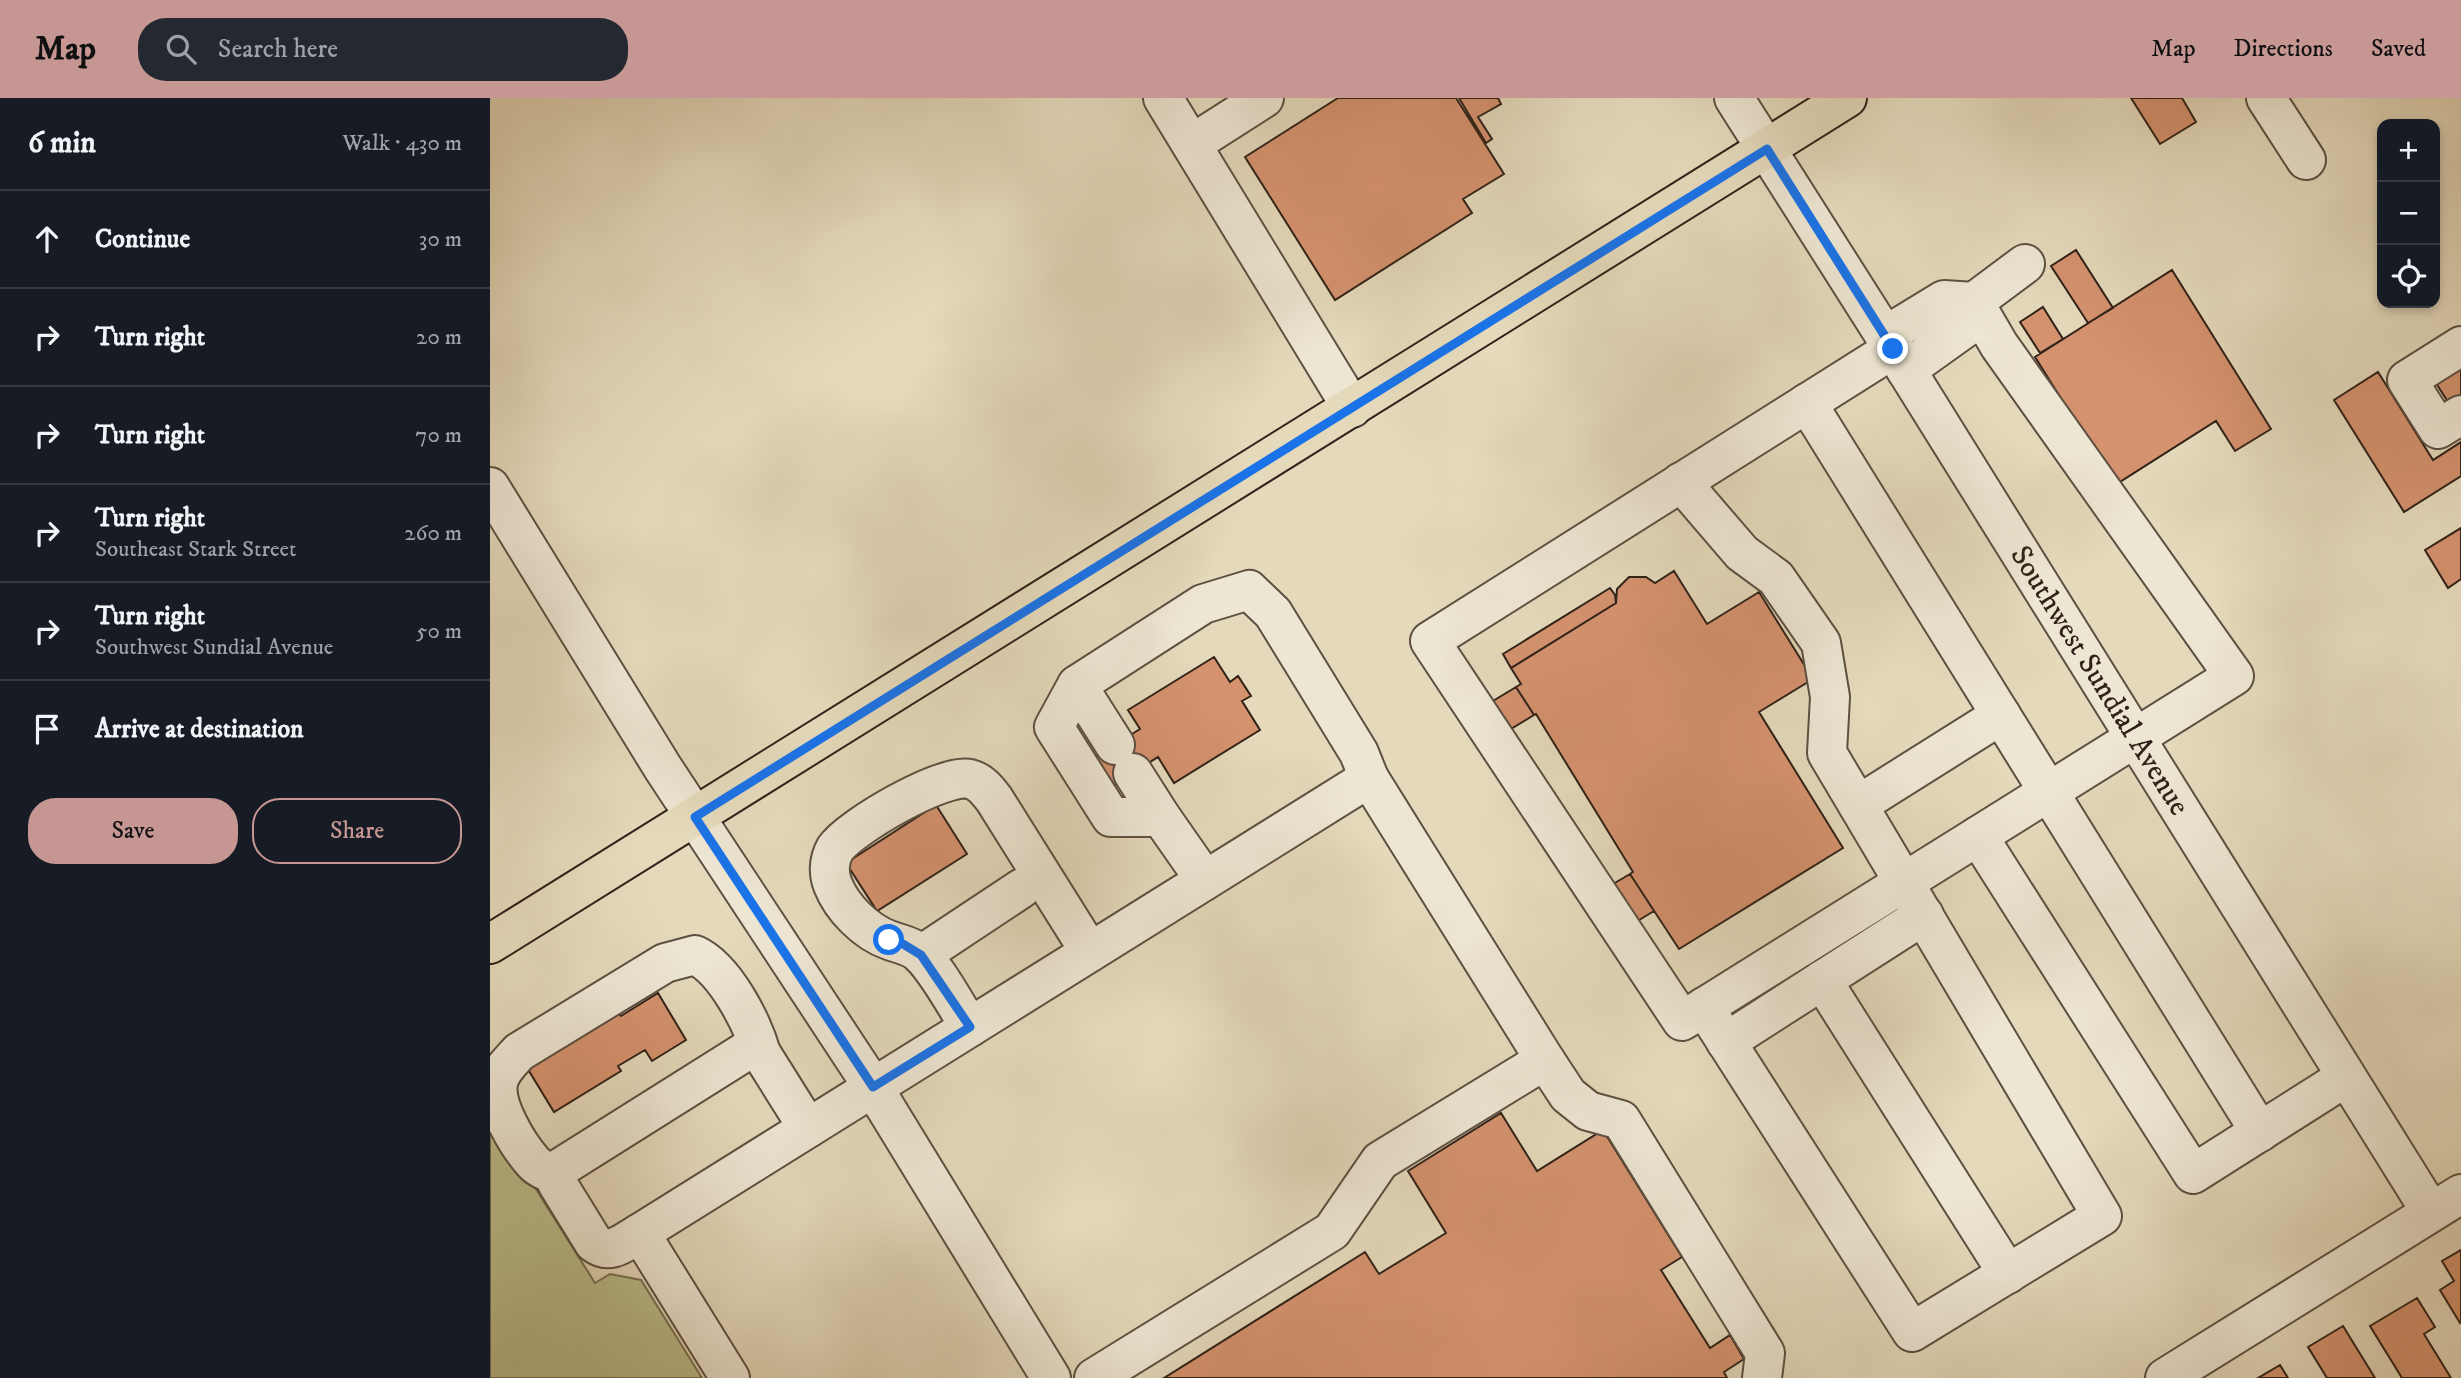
<!DOCTYPE html>
<meta charset="utf-8">
<style>
body{margin:0;font-family:"IM FELL DW Pica",serif;background:#242831;color:#f1f3f6}
.controls{position:absolute;right:21px;top:21px;display:grid;overflow:hidden;border-radius:14px;box-shadow:0 4px 10px #0003}
.controls button{width:63px;height:63px;display:grid;place-items:center;padding:0;border:0;border-bottom:2px solid #363941;background:#171b24;color:#f1f3f6;font:35px sans-serif}
.stop{position:absolute;width:21px;height:21px;margin:-16px;border:5px solid #1a73e8;border-radius:50%;background:#fff}
.stop.end{background:#1a73e8;border-color:#fff;box-shadow:0 2px 7px #0008}
.list{margin:0;padding:0;list-style:none}
h2{display:flex;justify-content:space-between;align-items:center;height:91px;margin:0;padding:0 28px;font-size:30px}
h2 small{font-size:23px;font-weight:400;color:#9ea1a6}
.list li{display:grid;grid-template-columns:46px 1fr auto;gap:21px;align-items:center;box-sizing:border-box;height:98px;padding:0 28px;border-top:2px solid #363941}
.list b{display:block;font-size:26px;white-space:nowrap}
.list p{margin:0;font-size:23px;white-space:nowrap;color:#9ea1a6}
.list em{font-size:23px;font-style:normal;color:#9ea1a6}
.actions{display:flex;gap:14px;padding:21px 28px}
.actions a{flex:1;padding:16px 0;border:2px solid #c59692;border-radius:28px;text-align:center;font-size:24px;color:#c59692}
.actions .main{background:#c59692;color:#111}
.icon{flex:none;width:38px;height:38px;fill:none;stroke:currentColor;stroke-width:2;stroke-linecap:round;stroke-linejoin:round}
.map{position:relative;flex:none;width:1971px;height:1280px;overflow:hidden}
header{display:flex;align-items:center;gap:42px;box-sizing:border-box;height:98px;padding:0 35px;background:#c59692;color:#111}
header strong{font-size:33px}
nav{display:flex;gap:38px;margin-inline-start:auto;font-size:24px}
.search{width:490px;height:63px;background:#242831;display:flex;align-items:center;gap:18px;box-sizing:border-box;padding:0 24px;border-radius:28px;color:#9ea1a6;font-size:26px}
main{display:flex}
aside{flex:1;background:#171b24}
.map>svg:first-child{display:block}
.green{fill:#bbbd8c;stroke:#767052;stroke-width:2}
.building{fill:#d4926e;stroke:#302219;stroke-width:2}
.lines{fill:none;stroke-linecap:round;stroke-linejoin:round}
.minor-casing{stroke:#5d5042;stroke-width:42}
.major-casing{stroke:#302219;stroke-width:42}
.minor{stroke:#ede6d3;stroke-width:38}
.major{stroke:#e4d9bb;stroke-width:38}
.route{stroke:#1a73e8;stroke-width:9}
.labels{text-anchor:middle;dominant-baseline:central;stroke-width:7;stroke-linejoin:round;paint-order:stroke}
.street-label{font-size:30px;fill:#302219;stroke:#ede6d3}
</style>
<header>
<strong>Map</strong>
<div class="search"><svg class="icon" aria-label="search" viewBox="0 0 24 24"><circle cx="10" cy="10" r="6"/><path d="M15 15l6 6"/></svg>Search here</div>
<nav><a>Map</a><a>Directions</a><a>Saved</a></nav>
</header>
<main>
<aside>
<h2>6 min<small>Walk · 430 m</small></h2>
<ul class="list">
<li><svg class="icon" aria-label="ahead" viewBox="0 0 24 24"><path d="M12 20V5M6 11l6-6 6 6"/></svg><div><b>Continue</b></div><em>30 m</em></li>
<li><svg class="icon" aria-label="right" viewBox="0 0 24 24"><path d="M7 20v-9h11M14 6l5 5-5 5"/></svg><div><b>Turn right</b></div><em>20 m</em></li>
<li><svg class="icon" aria-label="right" viewBox="0 0 24 24"><path d="M7 20v-9h11M14 6l5 5-5 5"/></svg><div><b>Turn right</b></div><em>70 m</em></li>
<li><svg class="icon" aria-label="right" viewBox="0 0 24 24"><path d="M7 20v-9h11M14 6l5 5-5 5"/></svg><div><b>Turn right</b><p>Southeast Stark Street</p></div><em>260 m</em></li>
<li><svg class="icon" aria-label="right" viewBox="0 0 24 24"><path d="M7 20v-9h11M14 6l5 5-5 5"/></svg><div><b>Turn right</b><p>Southwest Sundial Avenue</p></div><em>50 m</em></li>
<li><svg class="icon" aria-label="arrive" viewBox="0 0 24 24"><path d="M6 21V4h12l-3 4 3 4H6"/></svg><div><b>Arrive at destination</b></div></li>
</ul>
<div class="actions"><a class="main">Save</a><a>Share</a></div>
</aside>
<div class="map">
<svg width="1971" height="1280" viewBox="0 0 1971 1280">
<rect width="100%" height="100%" fill="#e4d9bb"/>
<filter id="stains"><feTurbulence type="fractalNoise" baseFrequency=".00286" numOctaves="4"/><feColorMatrix values="0 0 0 0 .2 0 0 0 0 .09 0 0 0 0 .02 0 0 0 .5 -.17"/></filter>
<radialGradient id="worn" r=".72"><stop offset=".6" stop-color="#630" stop-opacity="0"/><stop offset="1" stop-color="#630" stop-opacity=".3"/></radialGradient>
<!-- green -->
<path class="green" d="M0,1018L105,1185L120,1176L151,1182L212,1280H0Z"/>
<!-- building -->
<path class="building" d="M848,0H966L1014,76L973,101L982,115L845,202L755,59Z
M969,0H1008L1011,6L988,19L1002,41L996,45Z
M1641,0H1692L1706,24L1670,46Z
M1586,152L1623,210L1598,225L1561,168Z
M1682,172L1781,331L1745,353L1726,323L1625,387L1545,259Z
M1553,209L1573,241L1550,255L1530,224Z
M1971,265V300L1960,307L1944,282Z
M1888,274L1943,362L1971,344V378L1914,414L1844,302Z
M1971,430V481L1958,490L1935,452Z
M1184,473L1217,526L1269,494L1323,581L1269,614L1353,750L1189,851L1140,776L1143,774L1046,616L1044,617L1026,589L1031,586L1021,570L1126,505L1127,491L1139,479H1156L1165,485Z
M1120,490L1125,497L1126,505L1021,570L1013,556Z
M724,559L740,584L748,578L761,598L752,603L770,632L684,685L668,659L615,693L597,664L650,631L638,612Z
M1026,589L1044,617L1016,634L998,606Z
M446,707L477,756L387,813L356,765Z
M1140,776L1164,813L1136,830L1113,792Z
M168,895L196,942L162,963L155,952L128,968L131,973L64,1014L36,968L127,912L131,918Z
M1011,1015L1047,1073L1113,1032L1192,1159L1171,1172L1220,1250L1240,1237L1254,1261L1234,1274L1237,1280H674L875,1154L889,1176L956,1135L918,1073Z
M1971,1152V1224L1970,1225L1950,1192L1964,1183L1952,1163Z
M1927,1200L1945,1229L1934,1236L1961,1280H1912L1880,1228Z
M1853,1228L1885,1280H1837L1818,1249Z
M1790,1267L1798,1280H1768Z"/>
<g class="lines">
<!-- minor casing -->
<g class="minor-casing">
<g id="minor">
<path d="M673,0L862,310"/>
<path id="s1" d="M1244,0L1395,238L1941,1114"/>
<path d="M1776,0L1816,62"/>
<path d="M702,46L774,0"/>
<path d="M1395,238L1454,202L1484,204L1479,227L1416,272"/>
<path d="M1971,248L1917,282L1948,331L1971,317"/>
<path d="M1403,251L940,543L1192,923L1744,578L1509,247L1484,204L1535,166"/>
<path d="M1317,305L1770,1034"/>
<path d="M1191,384L1252,455L1286,480L1331,545L1340,599L1337,655L1612,1118L1422,1234L1214,909"/>
<path d="M0,389L173,670L383,989L561,1280"/>
<path d="M587,587L625,647"/>
<path d="M643,675L671,719"/>
<path d="M1368,707L1511,617"/>
<path d="M1488,738L1703,1076L1856,979"/>
<path d="M715,782L671,719H621L564,629L587,587L713,506L759,492L783,515L869,655L879,680"/>
<path d="M431,857L532,790"/>
<path d="M1332,882L1518,1176"/>
<path d="M480,929C466,908 446,869 428,854C419,847 409,846 399,842C376,834 352,810 343,787C338,775 339,762 345,751C360,729 453,675 480,681C491,684 497,692 504,701L600,854"/>
<path d="M1236,944L1434,817"/>
<path d="M1055,962L1078,997L1098,1013L1131,1022L1275,1255L1272,1280"/>
<path d="M67,1077C58,1074 49,1071 43,1064C28,1047 4,1008 8,985C10,973 21,963 29,954L175,865L205,857C235,871 262,924 271,955"/>
<path d="M150,1135C134,1144 121,1158 104,1145L67,1085V1077L70,1070L256,953L263,952L271,955L318,1030"/>
<path d="M240,1280L150,1135L879,680L1055,962L890,1063L842,1133L604,1280"/>
<path d="M1675,1280L1971,1096"/>
</g>
</g>
<!-- major casing -->
<g class="major-casing">
<path id="major" d="M0,846L1357,0"/>
</g>
<!-- minor -->
<use href="#minor" class="minor"/>
<!-- major -->
<use href="#major" class="major"/>
</g>
<g class="lines">
<!-- route -->
<path class="route" d="M399,842L413,846L431,857L480,929L383,989L205,719L1277,51L1403,251"/>
</g>
<g class="labels">
<!-- street labels -->
<g class="street-label">
<text stroke="none"><textPath href="#s1" startOffset="688">Southwest Sundial Avenue</textPath></text>
</g>
</g>
<rect width="100%" height="100%" filter="url(#stains)"/>
<rect width="100%" height="100%" fill="url(#worn)"/>
</svg>
<div class="controls">
<button>+</button>
<button>−</button>
<button><svg class="icon" aria-label="locate" viewBox="0 0 24 24"><circle cx="12" cy="12" r="6"/><path d="M12 2v4M12 18v4M2 12h4M18 12h4"/></svg></button>
</div>
<div class="stop" style="left:399px;top:842px"></div>
<div class="stop end" style="left:1403px;top:251px"></div>
</div>
</main>
